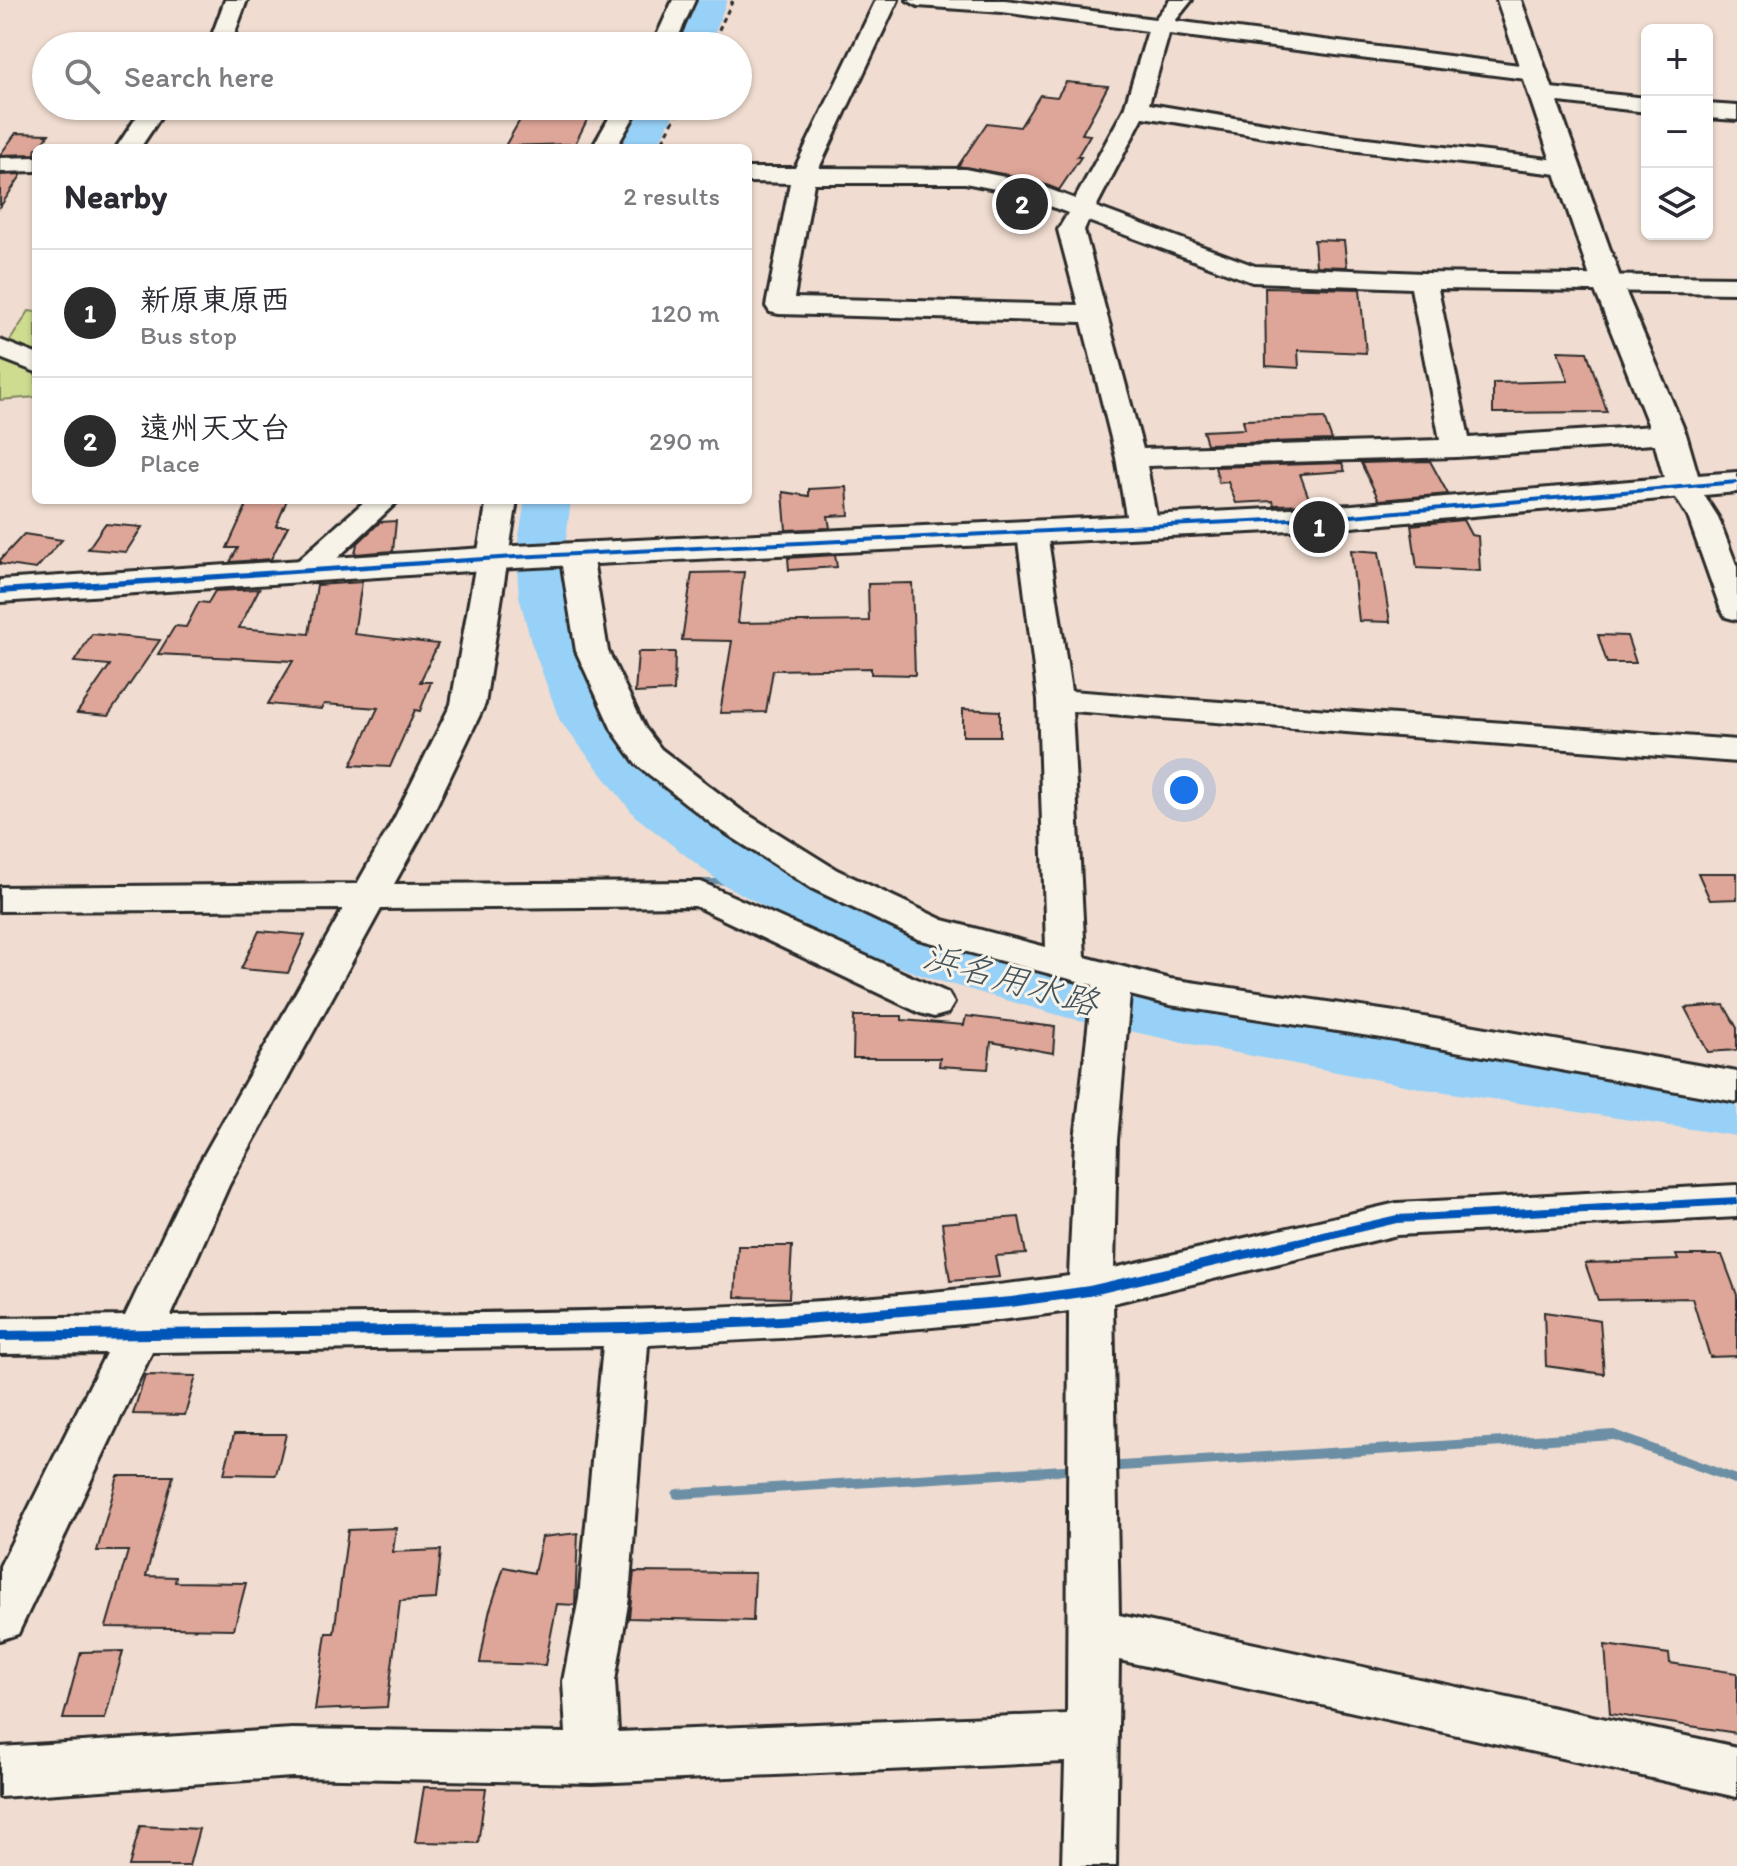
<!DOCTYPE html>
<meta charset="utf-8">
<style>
body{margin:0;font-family:Itim,"Klee One",sans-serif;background:#f7f7f7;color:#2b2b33}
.controls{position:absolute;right:24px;top:24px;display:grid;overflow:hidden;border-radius:12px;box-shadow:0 2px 6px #0004}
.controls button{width:72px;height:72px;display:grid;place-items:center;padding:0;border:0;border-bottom:2px solid #e1e1e2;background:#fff;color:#2b2b33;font:40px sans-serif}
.you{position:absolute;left:1184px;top:790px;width:28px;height:28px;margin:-20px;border:6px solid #fff;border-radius:50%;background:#1a73e8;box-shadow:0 0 0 12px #1a73e833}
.badge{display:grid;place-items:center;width:52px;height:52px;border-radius:50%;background:#2b2b2b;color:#fff;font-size:26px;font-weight:700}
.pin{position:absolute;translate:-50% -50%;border:4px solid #fff;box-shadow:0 2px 8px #0006}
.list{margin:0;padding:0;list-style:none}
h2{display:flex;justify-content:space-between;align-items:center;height:104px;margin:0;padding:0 32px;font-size:34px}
h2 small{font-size:26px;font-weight:400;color:#7c7c81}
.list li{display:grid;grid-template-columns:52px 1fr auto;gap:24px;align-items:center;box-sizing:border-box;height:128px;padding:0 32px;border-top:2px solid #e1e1e2}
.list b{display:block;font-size:30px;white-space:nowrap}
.list p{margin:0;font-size:26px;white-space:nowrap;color:#7c7c81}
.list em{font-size:26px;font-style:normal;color:#7c7c81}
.icon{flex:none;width:44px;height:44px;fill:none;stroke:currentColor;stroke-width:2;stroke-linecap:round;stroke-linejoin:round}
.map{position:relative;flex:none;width:1737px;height:1866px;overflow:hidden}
.search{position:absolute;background:#fff;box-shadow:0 2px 6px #0004;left:32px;top:32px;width:720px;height:88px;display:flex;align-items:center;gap:20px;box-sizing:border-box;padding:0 28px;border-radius:44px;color:#7c7c81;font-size:30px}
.panel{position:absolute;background:#fff;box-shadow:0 2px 6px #0004;left:32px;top:144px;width:720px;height:360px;border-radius:12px}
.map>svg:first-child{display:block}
.green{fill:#cedc8f;stroke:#7c845d;stroke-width:2}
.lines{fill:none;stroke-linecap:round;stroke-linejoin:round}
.stream{fill:#6c8fa5;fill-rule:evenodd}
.river{fill:#97d1f7;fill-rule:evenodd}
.building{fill:#dea698;stroke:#2b2b2b;stroke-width:2}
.street-casing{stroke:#2b2b2b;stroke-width:6}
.secondary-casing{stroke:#2b2b2b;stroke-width:6}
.path{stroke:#2b2b2b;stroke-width:3;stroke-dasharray:5 4;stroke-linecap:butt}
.street{fill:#f7f3e8;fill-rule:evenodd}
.secondary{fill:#f7f3e8;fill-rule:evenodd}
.cycleway-casing{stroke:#f7f3e8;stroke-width:5}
.cycleway{fill:#0057b8;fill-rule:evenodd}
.labels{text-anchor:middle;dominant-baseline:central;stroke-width:6;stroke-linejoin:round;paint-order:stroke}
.water-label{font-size:36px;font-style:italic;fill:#46545e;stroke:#f7f3e8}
</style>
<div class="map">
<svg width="1737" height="1866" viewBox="0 0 1737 1866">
<rect width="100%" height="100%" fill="#f0dcd0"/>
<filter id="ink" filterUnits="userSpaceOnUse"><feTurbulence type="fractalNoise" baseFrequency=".0125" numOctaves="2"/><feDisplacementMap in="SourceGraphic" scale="16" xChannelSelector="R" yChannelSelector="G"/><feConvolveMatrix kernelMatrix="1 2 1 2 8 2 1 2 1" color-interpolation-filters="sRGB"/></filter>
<g filter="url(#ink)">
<!-- green -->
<path class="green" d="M29,311L36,312V397L0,400V356Z"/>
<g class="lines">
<!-- stream -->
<path class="stream" d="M690,879H756L761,882L756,885L687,884L685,882Z
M1614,1430L1737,1475V1485L1614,1440L1104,1472L1100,1471L1098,1467L1100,1463L1104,1462Z
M1080,1464L1084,1465L1086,1469L1084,1473L1080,1474L678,1499L674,1498L672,1494L674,1490L678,1489Z"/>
<!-- river -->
<path class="river" d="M695,0H727L710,46H676Z
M642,106H678L656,148H620Z
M525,500H571L564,554L567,596L581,642L608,715L674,792L761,857L861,909L969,950L1065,976L1180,1000L1425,1045L1737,1090V1136L1425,1089L1180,1042L1065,1017L929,978L820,937L721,883L635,816L560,721L531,642L519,596L516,554Z"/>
</g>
<!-- building -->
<path class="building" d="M1066,82L1108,86L1082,134L1090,135L1077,157H1081L1059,190L1031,179L958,166L987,123L1020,127L1040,95L1057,97Z
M528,106H594L575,144L505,146Z
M16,133L49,134L39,148H36L35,154L0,155Z
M22,174L0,207V175Z
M1004,194L1037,204L1039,208L1010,210Z
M1314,240L1344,241L1347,267L1316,266Z
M1265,287L1360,289L1366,353L1298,350L1299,368L1266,366Z
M1558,351L1587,352L1607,412L1493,413V383L1568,381Z
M1324,418L1332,440L1207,444L1203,431L1245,429L1243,420Z
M1430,461L1448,494L1379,500L1361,463Z
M1342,463L1345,471L1300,474L1311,504L1274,505L1273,501L1236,503L1228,482L1219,483L1215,467Z
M847,487L849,515L828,516L830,528L786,530L783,492L809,496V489Z
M249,500H287L276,526H288L271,559L230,562L238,548H227Z
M1463,520L1471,535L1478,536L1480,571L1417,568L1411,525Z
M396,521L393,551L355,554L357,544L380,522Z
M105,524L142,527L126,552L88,549Z
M24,534L62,540L36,569L0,564V560Z
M1351,550L1379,552L1390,622L1359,621Z
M835,555L837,567L789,570L788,558Z
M744,572L738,623L869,621L868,584L912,583L915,675L871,674V668L773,670L766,712L720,713L732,641L682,640L692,573Z
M362,582L354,634L438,644L420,682H431L420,711L415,710L390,767L351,765L378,708L324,704L321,709L268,704L293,661L158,654L175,626L186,627L199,602L208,603L215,591L259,589L239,628L309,634L317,585Z
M92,634L160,640L108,716L77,713L110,665L74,662Z
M1598,635L1627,636L1636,663H1607Z
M638,652H675L674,691L635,693Z
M963,709L1000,711V736H963Z
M1698,873H1737V899L1710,900Z
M259,931L305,935L288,973L241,969Z
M1724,1005L1737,1028V1050L1708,1052L1685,1008Z
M854,1016H902V1020L964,1025L966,1016L1055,1027L1053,1053L991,1042L988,1069L939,1066L940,1058H853Z
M1019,1217L1026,1254L995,1256L999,1277L950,1281L942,1223Z
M738,1246H792L789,1298L735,1297Z
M1676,1255H1722L1737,1295V1356L1710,1357L1692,1298L1598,1300L1585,1263L1678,1260Z
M1544,1312L1600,1320L1604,1374L1546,1366Z
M145,1375L196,1376L185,1415L133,1414Z
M234,1434H286L276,1475L224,1474Z
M118,1476H173L146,1576L176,1577L175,1582L246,1583L234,1629L106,1627L128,1551H97Z
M396,1528L393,1552L441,1550L436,1599L400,1601L387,1707L315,1710L326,1633H334L348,1530Z
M578,1533L575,1605L557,1604L545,1665L480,1663L489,1613L504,1567L534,1573L542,1537Z
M634,1572L755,1573L753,1621L629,1618Z
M1605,1645L1669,1654L1670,1663L1737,1673V1733L1610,1714Z
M123,1651L105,1719H63L81,1652Z
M424,1787L486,1788L478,1843L415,1842Z
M140,1826L199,1829L189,1866H129Z"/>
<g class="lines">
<!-- street casing -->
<g class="street-casing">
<path id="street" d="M225,0H247L230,46H208Z
M673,0H695L674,46H652Z
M876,0H898L819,168L965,169L1030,182L1075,199L1124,109L1148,31L1002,12L918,6L907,0H1005L1155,19L1170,0H1192L1175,21L1542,68L1545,73L1542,78L1534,80L1169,34L1149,104L1332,134L1566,161L1575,163L1578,168L1575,173L1566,175L1332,148L1143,117L1096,207L1255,266L1423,273L1737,277V293L1438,289L1469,438L1669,425L1679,428L1684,434L1679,440L1669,443L1456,457L1147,466L1158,527L1154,534L1143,536L1132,534L1128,527L1116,458L1082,322L779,314L770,312L766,306L790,183L748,182V168H795ZM814,183H965L1015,193L1068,213L1058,230L1078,305L794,298ZM1088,221L1252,282L1411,288L1440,440L1143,449L1084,230Z
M1541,87L1647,98V112L1533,99L1530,94L1533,89Z
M1707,104L1737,106V120L1707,118Z
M144,106H168L140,148H116Z
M616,106H640L616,148H592Z
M36,157V171L0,172V158Z
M0,340L36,354V372L0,358Z
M1684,478L1695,481L1718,517L1737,567V620L1726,617L1721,610L1688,517L1669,487L1673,481Z
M366,500H399L316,578L305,580L294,578L289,571L294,564Z
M487,500H517L485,704L430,819L394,884L701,882L948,993L954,1003L948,1013L934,1017L920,1013L695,906L381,909L229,1185L171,1316C470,1312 772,1318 1069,1276L1075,1140L1093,985L918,939L811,888L716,827L637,765L612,730L576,651L560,554L565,547L576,545L587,547L592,554L608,651L645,728L661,749L742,811L837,870L943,920L1046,947L1038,700L1017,533L1021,526L1032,524L1043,526L1047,533L1071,691L1737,740V762L1072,711L1085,957L1170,979L1395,1012L1737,1072V1102L1395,1040L1170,1005L1130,995L1117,1140L1114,1268L1397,1203L1737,1185V1217L1397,1235L1113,1303L1119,1615L1737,1747V1797L1119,1660L1116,1866H1062L1065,1762L593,1783L292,1777L0,1797V1747L292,1729L566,1733L563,1681L579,1598L603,1346L152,1352L18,1634L0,1640V1566L106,1353L0,1354V1318L125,1316L187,1185L343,909L0,911V887L357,884L394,819L451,704ZM1069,1311L1067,1714L618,1732L615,1681L629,1598L648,1345C788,1338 930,1331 1069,1311Z"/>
</g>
<!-- secondary casing -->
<g class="secondary-casing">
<path id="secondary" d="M1497,0H1521L1622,283L1686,434L1698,475L1737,472V492L1352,527L515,568L0,602V580L515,546L1352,505L1664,478L1652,434L1592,283Z"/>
</g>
<!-- path -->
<path class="path" d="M711,46L733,0
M659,148L681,106"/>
<!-- street -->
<use href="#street" class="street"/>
<!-- secondary -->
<use href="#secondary" class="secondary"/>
<!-- cycleway casing -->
<g class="cycleway-casing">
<path id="cycleway" d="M1737,480V484L1352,518L515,559L0,594V588L515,555L1352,514Z
M1737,1197V1205L1397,1223L1089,1296L1011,1307L780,1326L627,1333L0,1341V1331L627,1323L780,1316L1011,1297L1089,1286L1397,1215Z"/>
</g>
<!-- cycleway -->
<use href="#cycleway" class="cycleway"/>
</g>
</g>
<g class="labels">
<!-- water labels -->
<g class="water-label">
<text transform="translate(1011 979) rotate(16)">浜名用水路</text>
</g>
</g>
</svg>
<div class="controls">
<button>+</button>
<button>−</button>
<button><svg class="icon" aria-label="layers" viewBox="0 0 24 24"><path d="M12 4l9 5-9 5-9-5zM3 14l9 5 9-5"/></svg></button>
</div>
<div class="you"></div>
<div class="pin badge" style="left:1319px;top:527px">1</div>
<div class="pin badge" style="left:1022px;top:204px">2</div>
<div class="search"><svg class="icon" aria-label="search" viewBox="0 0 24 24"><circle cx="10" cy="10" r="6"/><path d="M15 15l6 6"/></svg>Search here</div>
<section class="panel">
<h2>Nearby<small>2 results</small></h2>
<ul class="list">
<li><span class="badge">1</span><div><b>新原東原西</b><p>Bus stop</p></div><em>120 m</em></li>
<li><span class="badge">2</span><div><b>遠州天文台</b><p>Place</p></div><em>290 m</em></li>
</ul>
</section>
</div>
